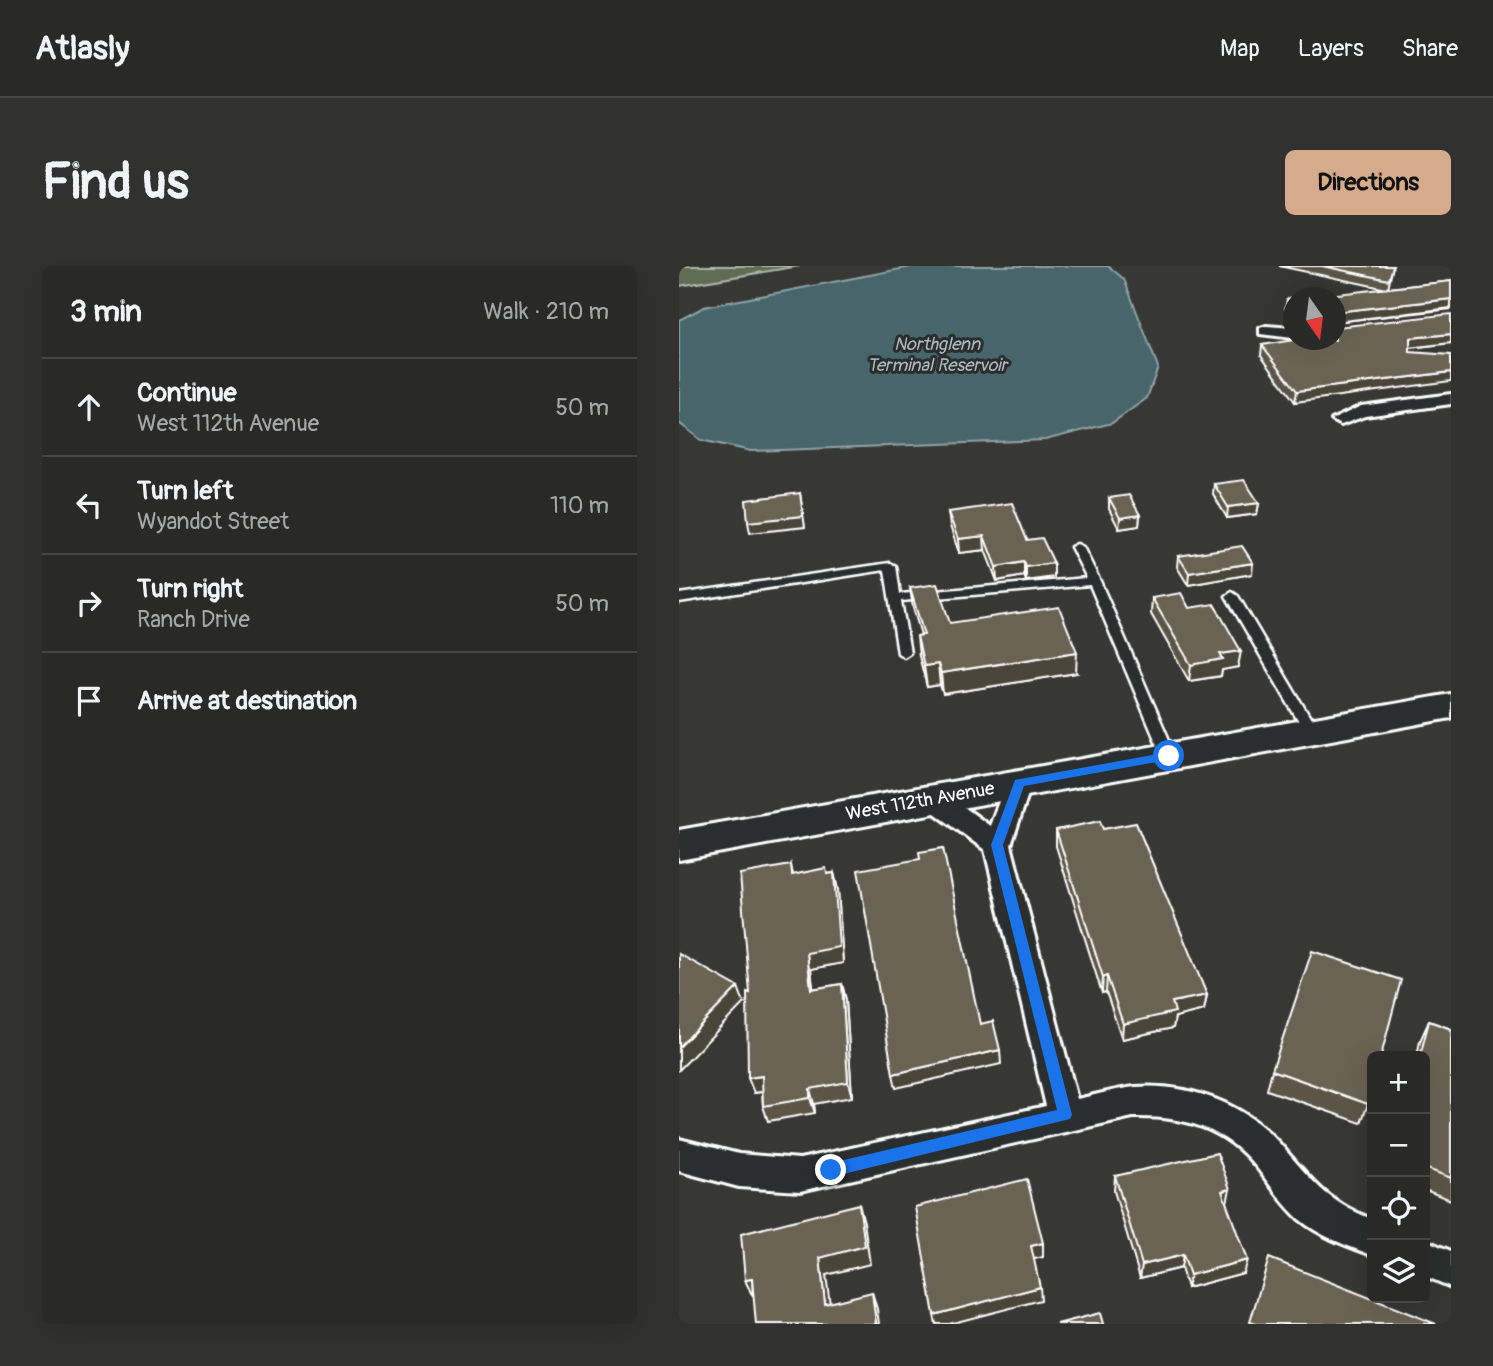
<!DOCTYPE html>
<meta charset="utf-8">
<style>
body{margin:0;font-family:Pangolin,sans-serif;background:#313230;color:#f1f3f6}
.controls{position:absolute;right:21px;bottom:21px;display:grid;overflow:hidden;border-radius:10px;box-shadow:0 7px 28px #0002}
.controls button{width:63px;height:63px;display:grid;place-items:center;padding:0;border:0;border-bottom:2px solid #454645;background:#292a28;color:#f1f3f6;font:35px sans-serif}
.compass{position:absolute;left:604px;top:21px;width:63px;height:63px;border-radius:50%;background:#292a28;box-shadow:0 7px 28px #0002;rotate:166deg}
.stop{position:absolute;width:21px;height:21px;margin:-16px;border:5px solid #1a73e8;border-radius:50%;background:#fff}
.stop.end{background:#1a73e8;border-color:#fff;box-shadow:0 2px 7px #0008}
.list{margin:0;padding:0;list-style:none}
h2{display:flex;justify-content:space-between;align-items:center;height:91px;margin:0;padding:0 28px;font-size:30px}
h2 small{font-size:23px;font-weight:400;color:#a5a7a8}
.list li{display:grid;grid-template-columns:46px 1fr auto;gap:21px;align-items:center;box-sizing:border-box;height:98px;padding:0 28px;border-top:2px solid #454645}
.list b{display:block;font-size:26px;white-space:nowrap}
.list p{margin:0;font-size:23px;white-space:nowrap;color:#a5a7a8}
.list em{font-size:23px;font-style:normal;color:#a5a7a8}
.icon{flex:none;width:38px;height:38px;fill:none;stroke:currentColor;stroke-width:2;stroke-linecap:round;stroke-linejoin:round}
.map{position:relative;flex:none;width:772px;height:1058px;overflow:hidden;border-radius:10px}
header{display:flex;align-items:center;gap:42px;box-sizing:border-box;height:98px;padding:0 35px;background:#292a28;border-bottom:2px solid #454645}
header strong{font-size:33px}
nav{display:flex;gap:38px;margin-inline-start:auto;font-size:24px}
.intro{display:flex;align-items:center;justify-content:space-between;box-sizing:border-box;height:168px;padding:0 42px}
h1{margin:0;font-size:49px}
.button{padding:18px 32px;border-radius:10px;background:#d6ab8b;color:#111;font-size:24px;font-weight:700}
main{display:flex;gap:42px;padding:0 42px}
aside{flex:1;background:#292a28;border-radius:10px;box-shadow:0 7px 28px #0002}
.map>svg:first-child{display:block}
.green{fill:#5f6d55;stroke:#afb6aa;stroke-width:2}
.water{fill:#47656a;stroke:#91a3a6;stroke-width:2}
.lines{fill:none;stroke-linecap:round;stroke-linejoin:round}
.service-casing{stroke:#fff;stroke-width:5}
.minor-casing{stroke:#fff;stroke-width:6}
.secondary-casing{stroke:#fff;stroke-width:6}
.service{fill:#2a2d2e;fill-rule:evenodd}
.minor{fill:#2a2d2e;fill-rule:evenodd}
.secondary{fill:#2a2d2e;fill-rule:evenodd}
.wall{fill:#5b5447;stroke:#fff;stroke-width:2}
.shaded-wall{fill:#4a4539;stroke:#fff;stroke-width:2}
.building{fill:#6a6252;stroke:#fff;stroke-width:2}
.route{fill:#1a73e8}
.labels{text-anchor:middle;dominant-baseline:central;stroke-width:6;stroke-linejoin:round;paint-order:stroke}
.far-water-label{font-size:18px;font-style:italic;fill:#acbabc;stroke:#2a2d2e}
.street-label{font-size:19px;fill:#fff;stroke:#2a2d2e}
</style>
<header>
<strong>Atlasly</strong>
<nav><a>Map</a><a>Layers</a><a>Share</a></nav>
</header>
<div class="intro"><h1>Find us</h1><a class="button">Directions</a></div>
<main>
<aside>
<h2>3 min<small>Walk · 210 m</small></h2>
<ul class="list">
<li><svg class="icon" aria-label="ahead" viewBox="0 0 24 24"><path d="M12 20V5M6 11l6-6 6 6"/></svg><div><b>Continue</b><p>West 112th Avenue</p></div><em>50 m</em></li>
<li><svg class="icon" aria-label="left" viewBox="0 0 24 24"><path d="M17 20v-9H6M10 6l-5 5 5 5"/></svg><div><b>Turn left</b><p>Wyandot Street</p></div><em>110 m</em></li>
<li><svg class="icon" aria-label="right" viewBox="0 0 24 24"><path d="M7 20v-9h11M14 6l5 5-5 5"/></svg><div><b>Turn right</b><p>Ranch Drive</p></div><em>50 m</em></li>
<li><svg class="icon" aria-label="arrive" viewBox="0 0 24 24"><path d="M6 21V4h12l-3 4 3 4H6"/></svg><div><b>Arrive at destination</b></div></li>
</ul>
</aside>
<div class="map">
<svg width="772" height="1058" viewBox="0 0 772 1058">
<rect width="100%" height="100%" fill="#373835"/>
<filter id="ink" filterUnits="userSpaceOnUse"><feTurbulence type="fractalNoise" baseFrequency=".0143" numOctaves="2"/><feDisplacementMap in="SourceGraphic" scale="14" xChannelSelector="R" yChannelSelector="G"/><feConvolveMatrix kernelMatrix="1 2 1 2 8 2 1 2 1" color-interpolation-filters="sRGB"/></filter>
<g filter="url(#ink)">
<!-- green -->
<path class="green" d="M0,0H121L0,20Z"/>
<!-- water -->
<path class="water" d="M237,0H429L445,13L479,101L468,132L433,157L366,174L72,185L22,174L0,157V54L25,41Z"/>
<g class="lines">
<!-- service casing -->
<g class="service-casing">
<path id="service" d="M398,278L404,281L421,315L497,490L495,493L490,495L483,490L411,319L222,335L231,387L225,391L219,387L206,304L0,336V328L211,297L217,300L221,328L408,312L392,281Z
M553,326L559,330L639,465L637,468L632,470L625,465L547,330Z"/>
</g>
<!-- minor casing -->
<g class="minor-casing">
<path id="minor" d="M587,60L614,62V72L581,68V62Z
M772,128V138L686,150L662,159L653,154L682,140Z
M340,507L349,509L353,516L332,579L398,833C417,829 437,823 456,821C509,817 565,837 600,877C632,913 647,936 693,953V989C669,980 640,970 620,953C604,938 592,920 579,903C546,861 505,850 454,851L121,925L60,921L0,905V873L60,888L121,893L367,840L306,584L245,539L241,532L245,525L254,523L263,525L311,560L327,516L331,509Z
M746,974L772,985V1021L746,1010Z"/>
</g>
<!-- secondary casing -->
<g class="secondary-casing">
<path id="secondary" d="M772,428V452L0,594V564Z"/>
</g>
<!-- service -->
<use href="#service" class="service"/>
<!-- minor -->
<use href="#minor" class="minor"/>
<!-- secondary -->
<use href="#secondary" class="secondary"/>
</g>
<!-- wall -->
<path class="wall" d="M600,0H714L709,22L772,15V43L656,56L703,22Z
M614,32V52L606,43L608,33Z
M658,61L772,77L731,82L616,136L582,89L583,79L656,74Z
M535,218L580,237L578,248L548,252L534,228Z
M430,232L461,249L460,260L440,263L430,243Z
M269,246L348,274L375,297V311L347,315L345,310L318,315L306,284L280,287L271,260Z
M499,290L573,308L509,319L498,301Z
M231,322L271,357L397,407L264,428L261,419L248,421L240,390L238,370L242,369L234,342Z
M473,332L510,342L559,401L543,404L542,410L510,415L472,348Z
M424,563L528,729L525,744L496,751L494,762L443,773L427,726L423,727L377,580V564Z
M112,599L114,609L149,608L155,607L159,624L164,697L132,703L134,723L163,718L167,734L173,831L135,838L136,847L89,855L84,840L83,826L75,827L71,727Z
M750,755L772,763V934L746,924V790H738L741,775Z
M593,804L689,838L682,857L588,824Z
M436,910L548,937H547L564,1007L508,1022L502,1002L461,1012L435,925Z"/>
<!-- shaded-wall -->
<path class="shaded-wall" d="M772,33V42L656,56V46Z
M772,68V77L729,82L731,72Z
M772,106V115L616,136L618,125Z
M121,227L126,261L71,267L69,256Z
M580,237L578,248L548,252L549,241Z
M461,249L460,260L440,263L441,252Z
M305,270L306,284L280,287L279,273Z
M345,296V310L318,315L317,301Z
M375,297V311L347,315V301Z
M574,297L573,308L509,319L510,307Z
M562,385L559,401L543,404L542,410L510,415L512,399L541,388Z
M398,386L397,407L264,428L262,407Z
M259,398L261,419L248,421L245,400Z
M155,607L159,624L164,697L132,703L136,739L132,723L128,687Z
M428,710L427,726L423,727L424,711Z
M163,718L167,734L173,831L169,816Z
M59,721L65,737L0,804V781Z
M528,729L525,744L496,751L494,762L443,773L444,758L493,736Z
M321,784L322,798L217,822L214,808Z
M83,810L88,825L75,827L69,812Z
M131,823L135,838L136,847L131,832Z
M551,923L548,937L540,939L543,925Z
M180,938L185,956L191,998L147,1009L153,1054L146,1038L141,992Z
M364,977V991L352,994V980Z
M504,989L502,1002L461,1012L463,999Z
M568,994L564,1007L508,1022L511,1009Z
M73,1013L74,1031L66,1014Z
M361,1021L362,1034L270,1058H257L255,1049Z
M193,1026L198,1043L200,1058H197Z"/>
<!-- building -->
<path class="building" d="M643,0H714L710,14Z
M772,15V33L656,46V32H623Z
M614,32V41L608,33Z
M772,48V68L731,72V86L772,89V106L618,125L583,79L615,74H656V59L658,61Z
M565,214L580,237L549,241L535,218Z
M121,227L124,250L69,256L67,234Z
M450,229L461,249L441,252L430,232Z
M333,237L348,274L363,272L375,297L347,301L345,296L317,301L305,270L279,273L269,246Z
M563,280L574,297L510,307L499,290Z
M258,318L271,357L380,341L398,386L262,407L259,398L245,400L238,370L245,369L231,322Z
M502,327L510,342L535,338L562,385L541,388L544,393L512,399L473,332Z
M421,555L424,563L457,557L528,729L493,736L496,746L444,758L428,710L424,711L377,564Z
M264,582L301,758L314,755L321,784L214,808L179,604L241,593L240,586Z
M112,599L113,609L147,602L148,608L155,607L160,681L128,687L132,723L163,718L169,816L131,823V832L84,840L83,810L69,812L68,726L71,727L61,608Z
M633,685L722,714L702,790H693V822L689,838L593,804Z
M0,688L59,721L0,781Z
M750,755L772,763V912L746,902V790H741Z
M538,887L551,923L543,925L568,994L511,1009L504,989L463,999L436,910Z
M348,913L364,977L352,980L361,1021L255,1049L236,941Z
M180,938L186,980L141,992L146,1038L193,1026L197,1058H77L73,1013L66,1014L62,968Z
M590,992L757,1058H577L571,1056Z
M421,1047L424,1058H378Z"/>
</g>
<!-- route -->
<path class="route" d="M490,486L496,490L494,493L345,520L324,579L393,849L391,853L152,911L147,909V899L152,897L378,844L312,579L336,514Z"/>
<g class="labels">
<!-- far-water labels -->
<g class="far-water-label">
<text x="258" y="78">Northglenn<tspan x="258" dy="21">Terminal Reservoir</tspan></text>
</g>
<!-- street labels -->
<g class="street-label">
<text transform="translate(241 535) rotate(-10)">West 112th Avenue</text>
</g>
</g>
</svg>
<div class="controls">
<button>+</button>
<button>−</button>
<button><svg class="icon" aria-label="locate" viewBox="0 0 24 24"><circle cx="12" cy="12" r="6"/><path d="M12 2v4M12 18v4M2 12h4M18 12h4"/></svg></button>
<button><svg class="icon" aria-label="layers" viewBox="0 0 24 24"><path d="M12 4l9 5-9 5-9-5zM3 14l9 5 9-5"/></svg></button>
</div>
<svg class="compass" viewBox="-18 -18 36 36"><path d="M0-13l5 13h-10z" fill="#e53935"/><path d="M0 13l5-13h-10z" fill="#a5a7a8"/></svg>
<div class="stop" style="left:490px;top:490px"></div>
<div class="stop end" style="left:152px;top:904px"></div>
</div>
</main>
